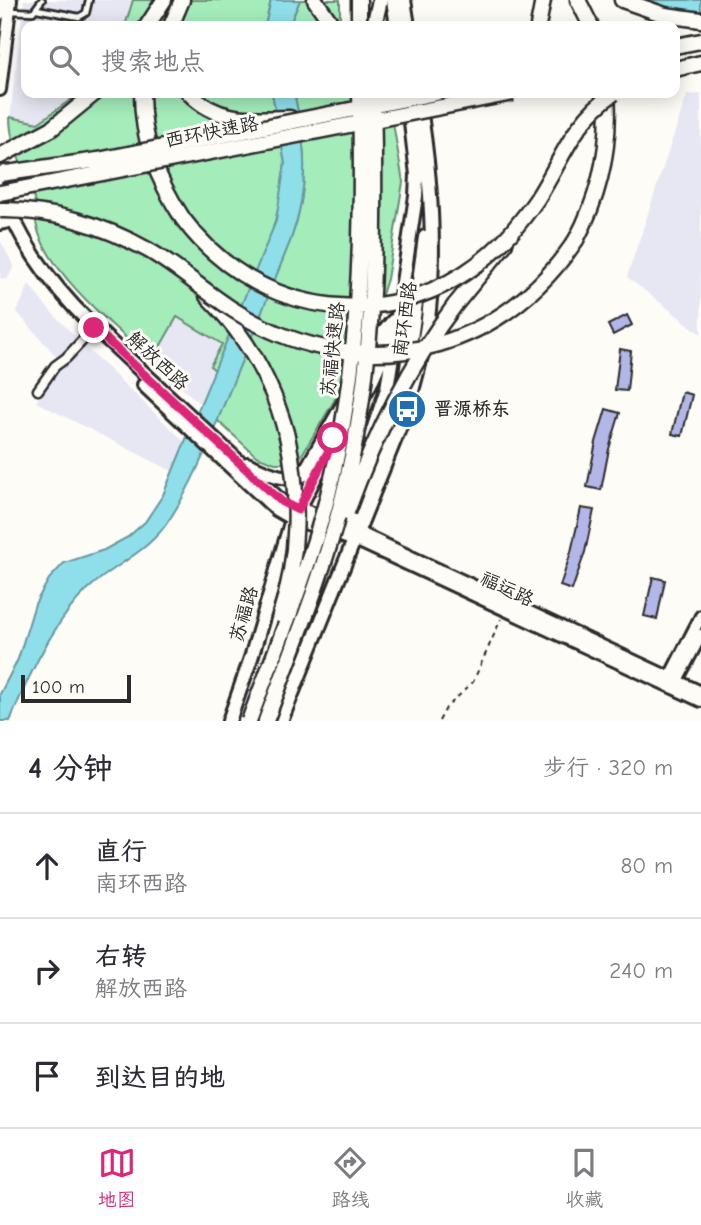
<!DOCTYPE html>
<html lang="zh">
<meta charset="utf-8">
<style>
body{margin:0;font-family:"Comic Neue","LXGW WenKai TC",sans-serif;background:#f2f2f3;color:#2b2b33}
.scale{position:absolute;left:21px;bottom:18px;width:110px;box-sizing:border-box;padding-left:7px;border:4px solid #2b2b2b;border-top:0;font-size:19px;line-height:24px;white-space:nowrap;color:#2b2b2b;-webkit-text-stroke:5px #fdfcf7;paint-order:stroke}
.stop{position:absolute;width:21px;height:21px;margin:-16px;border:5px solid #db2777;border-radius:50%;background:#fff}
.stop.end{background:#db2777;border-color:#fff;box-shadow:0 2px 7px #0008}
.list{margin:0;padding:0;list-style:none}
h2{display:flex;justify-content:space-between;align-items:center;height:91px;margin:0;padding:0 28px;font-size:30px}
h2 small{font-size:23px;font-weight:400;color:#7c7c81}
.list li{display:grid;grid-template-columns:46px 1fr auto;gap:21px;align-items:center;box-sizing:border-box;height:105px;padding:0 28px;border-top:2px solid #e1e1e2}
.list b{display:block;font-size:26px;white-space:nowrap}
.list p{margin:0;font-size:23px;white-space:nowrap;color:#7c7c81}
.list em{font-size:23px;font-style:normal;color:#7c7c81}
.icon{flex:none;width:38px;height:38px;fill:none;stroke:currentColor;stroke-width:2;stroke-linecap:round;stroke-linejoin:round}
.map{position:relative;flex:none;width:701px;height:721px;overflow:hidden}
.search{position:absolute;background:#fff;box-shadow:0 4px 18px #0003;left:21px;right:21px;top:21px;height:77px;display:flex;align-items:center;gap:18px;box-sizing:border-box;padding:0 24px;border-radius:14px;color:#7c7c81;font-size:26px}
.sheet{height:406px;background:#fff}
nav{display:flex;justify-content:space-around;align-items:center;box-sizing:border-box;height:98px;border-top:2px solid #e1e1e2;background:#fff;font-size:19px;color:#7c7c81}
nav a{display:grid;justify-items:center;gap:4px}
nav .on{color:#db2777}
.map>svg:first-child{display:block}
.built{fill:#e6e7f2}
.green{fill:#a4ecba;stroke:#688c72;stroke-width:2}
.water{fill:#8fdfea;stroke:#67979e;stroke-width:2}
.building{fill:#b2b7e8;stroke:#2b2b2b;stroke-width:2}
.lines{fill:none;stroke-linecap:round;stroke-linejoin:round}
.lane-casing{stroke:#2b2b2b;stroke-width:10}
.street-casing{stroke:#2b2b2b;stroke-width:13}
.secondary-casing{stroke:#2b2b2b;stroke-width:16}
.primary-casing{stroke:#2b2b2b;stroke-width:18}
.highway-casing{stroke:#2b2b2b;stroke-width:19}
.path{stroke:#2b2b2b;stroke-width:2;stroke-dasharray:5 5;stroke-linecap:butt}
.lane{stroke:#fdfcf7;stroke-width:4.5}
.street{stroke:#fdfcf7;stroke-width:8}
.secondary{stroke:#fdfcf7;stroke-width:10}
.primary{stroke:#fdfcf7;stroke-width:12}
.highway{stroke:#fdfcf7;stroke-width:14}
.highway-bridge-casing{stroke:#2b2b2b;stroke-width:19;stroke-linecap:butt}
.highway-bridge{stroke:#fdfcf7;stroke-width:14}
.route{stroke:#db2777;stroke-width:9}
.labels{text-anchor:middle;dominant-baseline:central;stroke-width:6;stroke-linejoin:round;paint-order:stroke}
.street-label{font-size:19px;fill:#2b2b2b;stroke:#fdfcf7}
.poi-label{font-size:19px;font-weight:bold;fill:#2b2b2b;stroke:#fdfcf7;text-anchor:start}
</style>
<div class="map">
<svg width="701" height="721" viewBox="0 0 701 721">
<rect width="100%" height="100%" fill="#fdfcf7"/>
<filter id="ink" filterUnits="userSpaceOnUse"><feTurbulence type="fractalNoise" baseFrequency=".0143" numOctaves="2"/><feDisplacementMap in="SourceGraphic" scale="14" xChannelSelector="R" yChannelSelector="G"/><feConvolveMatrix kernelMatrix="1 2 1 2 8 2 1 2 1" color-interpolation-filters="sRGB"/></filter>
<g filter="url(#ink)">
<!-- built -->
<path class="built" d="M24,0H133L125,26H26V93H80L38,123L10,117Z
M701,94V334L627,277L687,95Z
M0,240L14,266L7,280L0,278Z
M29,284L44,304L82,344L185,442L172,471L36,402L63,364L17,312Z
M177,317L222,344L210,365L215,370L201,405L152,361Z"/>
<!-- green -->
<path class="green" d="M133,0H271L265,26H125Z
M300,0H340V20L343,26H289Z
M80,93H272L285,163L279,206L272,232L215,370L210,366L222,344L177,317L152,361C117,329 48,273 37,227C34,216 36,205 33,194C24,168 10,146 10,117L38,123Z
M294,93H388L403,182L387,279L377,310L334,401L300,458L290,463H275L256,456L217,420L291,239C310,186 306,146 294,93Z"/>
<!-- water -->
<path class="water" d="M271,0H300L289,26H265Z
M633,0H701V15Z
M272,93H294C306,146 310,186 291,239C270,292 249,344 227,397C211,437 195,480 171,517C149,553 117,562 88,589C55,619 27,679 10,721H0V694L18,659L35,604L49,579L64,563L104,550L128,537L145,522L163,495L276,221L285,163Z"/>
<!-- building -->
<path class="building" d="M627,315L632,325L613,335L608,325Z
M620,349L631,351L627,391L615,390Z
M682,392L692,395L682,436L672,434Z
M606,409L620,413L609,449L601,490L587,487L596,442Z
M581,508L594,510L585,552L572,590L560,586L571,552Z
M653,577L665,580L657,619L644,616Z"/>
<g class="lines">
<!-- lane casing -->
<g class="lane-casing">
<path id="lane" d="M37,9L79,17L86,13L89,0
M11,11L33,12L42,0"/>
</g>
<!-- street casing -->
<g class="street-casing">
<path id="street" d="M38,390L55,366L66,358L94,328"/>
</g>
<!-- secondary casing -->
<g class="secondary-casing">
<path id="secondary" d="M0,14L2,0
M0,90L11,0
M358,532L701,692
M355,540L701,701
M667,682L701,616
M674,686L701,635"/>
</g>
<!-- primary casing -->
<g class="primary-casing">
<path id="primary" d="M393,0L397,26
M404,0L408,26
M0,180C13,234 50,284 89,322L282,502L358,532
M0,223L14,220
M406,375L425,237
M144,385L276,509L288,516L355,540
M371,436L387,389L394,343
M247,464C264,471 284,483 303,475L384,332L393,321
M344,535L396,413
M229,721L251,658L290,526L328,452L340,437L370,384L397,322L416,196L417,175L409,105
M281,721L407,409C416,376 426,343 429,310C436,241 430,170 419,102"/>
</g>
<!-- highway casing -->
<g class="highway-casing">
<path id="highway" d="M315,0L333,26
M359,0V26
M578,0L591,26
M622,0L665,15L701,20
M147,26L164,0
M171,26L182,0
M374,26L380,0
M538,26L543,0
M675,46L701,41
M675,69L701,63
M142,93C142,141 157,179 183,219
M189,93C218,123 252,119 290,118
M0,156L51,129L95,93
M576,240C601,193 611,146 607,93
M207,296C246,335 273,383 287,436
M455,305L505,244"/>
</g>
<!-- path -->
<path class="path" d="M439,721L446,708L473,682L501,619"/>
<!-- lane -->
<use href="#lane" class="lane"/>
<!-- street -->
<use href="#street" class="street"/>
<!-- secondary -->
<use href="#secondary" class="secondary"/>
<!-- primary -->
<use href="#primary" class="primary"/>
<!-- highway -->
<use href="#highway" class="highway"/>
<!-- highway-bridge casing -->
<g class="highway-bridge-casing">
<path id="highway-bridge" d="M0,174L98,160L436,93
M0,193L513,93
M0,210C51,209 103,225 148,250C178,267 205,292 235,311C296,350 369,364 439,344C497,327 542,290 576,240
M183,219C265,329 419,337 511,233C520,222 529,211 537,199C563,159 572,122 614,93
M347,512C374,437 407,368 455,305
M280,615C299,558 300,494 287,436
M249,721C277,646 308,572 328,495C361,363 363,228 360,93
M266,721C293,648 323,576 342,500C377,366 376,229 373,93"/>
</g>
<!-- highway-bridge -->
<use href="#highway-bridge" class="highway-bridge"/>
</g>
</g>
<g class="lines" filter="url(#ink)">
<!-- route -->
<path class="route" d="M94,328L282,502L298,510L328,452L333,438"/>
</g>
<!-- icons -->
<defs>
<g id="bus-disc" transform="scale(2.0125)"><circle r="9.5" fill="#1f6fb2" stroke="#fdfcf7"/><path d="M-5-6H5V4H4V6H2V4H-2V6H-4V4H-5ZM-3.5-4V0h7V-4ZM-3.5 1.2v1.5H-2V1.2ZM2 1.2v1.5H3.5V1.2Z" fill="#fff"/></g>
</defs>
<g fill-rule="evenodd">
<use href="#bus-disc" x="407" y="409"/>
</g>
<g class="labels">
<!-- street labels -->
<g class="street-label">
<text transform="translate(212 132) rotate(-11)">西环快速路</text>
<text transform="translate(405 319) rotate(-82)">南环西路</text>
<text transform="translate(333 349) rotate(-84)">苏福快速路</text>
<text transform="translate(158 361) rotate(43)">解放西路</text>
<text transform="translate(507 589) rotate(25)">福运路</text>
<text transform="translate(244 614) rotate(-74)">苏福路</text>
</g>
<!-- poi labels -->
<g class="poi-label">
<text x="434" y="409">晋源桥东</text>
</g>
</g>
</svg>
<div class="scale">100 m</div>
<div class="stop" style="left:333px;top:438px"></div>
<div class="stop end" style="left:94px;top:328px"></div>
<div class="search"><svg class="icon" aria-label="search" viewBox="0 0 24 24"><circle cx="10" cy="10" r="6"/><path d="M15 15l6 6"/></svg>搜索地点</div>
</div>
<section class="sheet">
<h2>4 分钟<small>步行 · 320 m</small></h2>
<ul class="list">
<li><svg class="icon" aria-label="ahead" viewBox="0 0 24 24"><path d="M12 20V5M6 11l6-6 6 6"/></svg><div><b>直行</b><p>南环西路</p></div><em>80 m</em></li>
<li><svg class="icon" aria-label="right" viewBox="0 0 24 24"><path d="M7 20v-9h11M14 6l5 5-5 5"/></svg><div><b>右转</b><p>解放西路</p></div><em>240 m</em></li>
<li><svg class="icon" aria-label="arrive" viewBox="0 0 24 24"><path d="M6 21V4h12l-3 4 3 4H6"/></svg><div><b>到达目的地</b></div></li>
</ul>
</section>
<nav>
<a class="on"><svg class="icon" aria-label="map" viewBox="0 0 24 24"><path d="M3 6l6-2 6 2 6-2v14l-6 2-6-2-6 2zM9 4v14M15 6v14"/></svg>地图</a>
<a><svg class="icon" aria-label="directions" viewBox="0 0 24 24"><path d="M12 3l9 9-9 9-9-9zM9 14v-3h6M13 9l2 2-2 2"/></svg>路线</a>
<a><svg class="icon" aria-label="saved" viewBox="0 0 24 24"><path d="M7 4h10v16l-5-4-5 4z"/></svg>收藏</a>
</nav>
